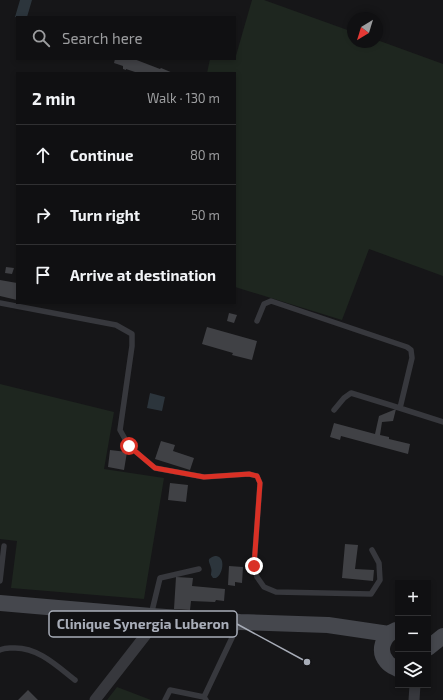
<!DOCTYPE html>
<meta charset="utf-8">
<style>
body{margin:0;font-family:"Exo 2",sans-serif;background:#1e1e20;color:#f1f3f6}
.controls{position:absolute;right:12px;bottom:12px;display:grid;overflow:hidden;border-radius:0px;box-shadow:0 2px 6px #0003}
.controls button{width:36px;height:36px;display:grid;place-items:center;padding:0;border:0;border-bottom:1px solid #303032;background:#101012;color:#f1f3f6;font:20px sans-serif}
.compass{position:absolute;left:347px;top:12px;width:36px;height:36px;border-radius:50%;background:#101012;box-shadow:0 2px 6px #0003;rotate:218deg}
.stop{position:absolute;width:12px;height:12px;margin:-9px;border:3px solid #d93025;border-radius:50%;background:#fff}
.stop.end{background:#d93025;border-color:#fff;box-shadow:0 1px 4px #0008}
.list{margin:0;padding:0;list-style:none}
h2{display:flex;justify-content:space-between;align-items:center;height:52px;margin:0;padding:0 16px;font-size:17px}
h2 small{font-size:13px;font-weight:400;color:#9c9d9f}
.list li{display:grid;grid-template-columns:26px 1fr auto;gap:12px;align-items:center;box-sizing:border-box;height:60px;padding:0 16px;border-top:1px solid #303032}
.list b{display:block;font-size:15px;white-space:nowrap}
.list em{font-size:13px;font-style:normal;color:#9c9d9f}
.icon{flex:none;width:22px;height:22px;fill:none;stroke:currentColor;stroke-width:2;stroke-linecap:round;stroke-linejoin:round}
.map{position:relative;flex:none;width:443px;height:700px;overflow:hidden}
.search{position:absolute;background:#101012;box-shadow:0 2px 6px #0003;left:16px;top:16px;width:220px;height:44px;display:flex;align-items:center;gap:10px;box-sizing:border-box;padding:0 14px;border-radius:0px;color:#9c9d9f;font-size:15px}
.panel{position:absolute;background:#101012;box-shadow:0 2px 6px #0003;left:16px;top:72px;width:220px;height:232px;border-radius:0px}
.map>svg:first-child{display:block}
.green{fill:#1e261f}
.water{fill:#2c353c}
.building{fill:#404145}
.lines{fill:none;stroke-linecap:round;stroke-linejoin:round}
.lane{stroke:#37383d;stroke-width:5.5}
.street{stroke:#37383d;stroke-width:11}
.secondary{stroke:#45474d;stroke-width:16}
.route{stroke:#d93025;stroke-width:5}
.leader{fill:none;stroke:#a8adb8;stroke-width:1.5}
.callout-dot{fill:#a8adb8;stroke:#111113;stroke-width:1.5}
.callout{fill:#111113;stroke:#a8adb8;stroke-width:1.5}
.callout-label{font-size:14px;text-anchor:middle;font-weight:bold;fill:#a8adb8}
</style>
<div class="map">
<svg width="443" height="700" viewBox="0 0 443 700">
<rect width="100%" height="100%" fill="#161618"/>
<!-- green -->
<path class="green" d="M252,0H264L353,32V42H377V40L443,64V276L369,249L342,320L235,287V73H207L210,59H235Z
M0,384L114,412L104,469L164,478L144,599L11,588L17,541L0,539Z
M117,687L151,700H107Z"/>
<!-- water -->
<path class="water" d="M20,0H32L27,17H15Z
M150,393L165,397L162,411L147,408Z
M215,556C217,556 219,556 221,559C224,563 222,575 216,578C215,578 214,578 213,578L211,575C211,572 212,571 211,568C210,562 205,559 215,556Z"/>
<!-- building -->
<path class="building" d="M115,59H134L160,69L161,68L173,73H138L126,69V70L123,69V66L114,63Z
M6,267L14,268L12,274L5,273Z
M0,280L17,283V300L0,296Z
M229,313L237,315L234,323L227,321Z
M207,327L257,341L252,360L232,355L233,353L202,344Z
M396,409L393,421L382,422L380,435L389,437V439L410,444L408,454L341,436L340,440L330,437L334,423L375,434L379,416Z
M161,441L175,445L173,451L194,458L190,470L155,459Z
M110,450L127,452L124,470L108,467Z
M170,483L188,485L186,502L168,500Z
M345,544L358,545L355,569L374,570L373,581L342,578Z
M229,566L243,567L242,583L235,582V586L228,585Z
M176,577L193,578L192,586L225,589L224,601L216,600L215,602L191,601L190,610L174,609Z
M28,690L38,700H18Z"/>
<g class="lines">
<!-- lane -->
<path class="lane" d="M0,303L116,325L132,334V346L120,430L129,446L155,468L204,477L249,474L257,476L260,483L254,566L257,577L264,587L276,592L371,594L380,580L379,563L372,550
M257,321L264,304L271,301L407,347L411,350L412,358L400,408
M334,410L344,398L351,393L390,405L443,422
M0,581L4,546
M151,615L160,578L199,569
M0,650C5,647 9,648 15,648C39,648 57,666 75,680
M204,697L239,623
M165,700L170,690L204,697L206,700"/>
<!-- street -->
<path class="street" d="M95,700L148,632L151,616
M414,700L415,685"/>
<!-- secondary -->
<path class="secondary" d="M0,603L151,616L240,622L328,625L389,634
M396,630C383,635 377,651 387,662C390,666 394,667 398,669
M428,648L443,636"/>
</g>
<g class="lines">
<!-- route -->
<path class="route" d="M129,446L155,468L204,477L249,474L257,476L260,483L254,566"/>
</g>
<!-- callouts -->
<path class="leader" d="M307 662L237 624"/>
<circle class="callout-dot" cx="307" cy="662" r="4"/>
<rect class="callout" x="49" y="611" width="188" height="26" rx="4"/>
<g class="callout-label">
<text x="143" y="629">Clinique Synergia Luberon</text>
</g>
</svg>
<div class="controls">
<button>+</button>
<button>−</button>
<button><svg class="icon" aria-label="layers" viewBox="0 0 24 24"><path d="M12 4l9 5-9 5-9-5zM3 14l9 5 9-5"/></svg></button>
</div>
<svg class="compass" viewBox="-18 -18 36 36"><path d="M0-13l5 13h-10z" fill="#e53935"/><path d="M0 13l5-13h-10z" fill="#9c9d9f"/></svg>
<div class="stop" style="left:129px;top:446px"></div>
<div class="stop end" style="left:254px;top:566px"></div>
<div class="search"><svg class="icon" aria-label="search" viewBox="0 0 24 24"><circle cx="10" cy="10" r="6"/><path d="M15 15l6 6"/></svg>Search here</div>
<section class="panel">
<h2>2 min<small>Walk · 130 m</small></h2>
<ul class="list">
<li><svg class="icon" aria-label="ahead" viewBox="0 0 24 24"><path d="M12 20V5M6 11l6-6 6 6"/></svg><div><b>Continue</b></div><em>80 m</em></li>
<li><svg class="icon" aria-label="right" viewBox="0 0 24 24"><path d="M7 20v-9h11M14 6l5 5-5 5"/></svg><div><b>Turn right</b></div><em>50 m</em></li>
<li><svg class="icon" aria-label="arrive" viewBox="0 0 24 24"><path d="M6 21V4h12l-3 4 3 4H6"/></svg><div><b>Arrive at destination</b></div></li>
</ul>
</section>
</div>
